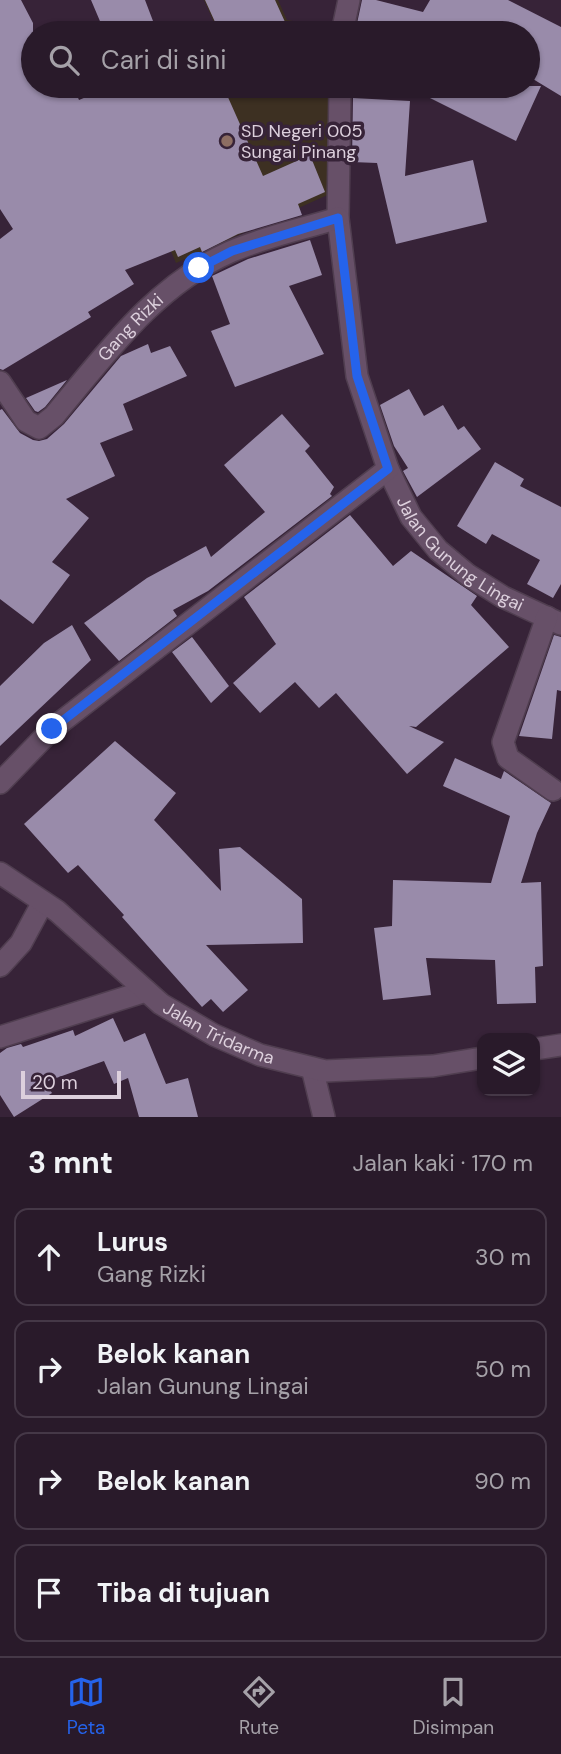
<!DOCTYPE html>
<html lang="id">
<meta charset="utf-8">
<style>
body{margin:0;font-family:"DM Sans",sans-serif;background:#352736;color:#f1f3f6}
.controls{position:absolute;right:21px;bottom:21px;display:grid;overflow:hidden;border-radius:14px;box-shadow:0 2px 5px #0004}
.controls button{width:63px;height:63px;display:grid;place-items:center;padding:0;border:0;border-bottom:2px solid #453847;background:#291a2a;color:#f1f3f6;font:35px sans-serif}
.scale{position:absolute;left:21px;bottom:18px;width:100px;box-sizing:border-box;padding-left:7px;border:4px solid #ddd0dd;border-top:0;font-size:19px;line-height:24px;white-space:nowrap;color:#ddd0dd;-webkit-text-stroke:5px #372338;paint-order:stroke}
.stop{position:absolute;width:21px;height:21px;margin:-16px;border:5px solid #2563eb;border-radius:50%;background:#fff}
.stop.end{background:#2563eb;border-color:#fff;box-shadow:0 2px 7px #0008}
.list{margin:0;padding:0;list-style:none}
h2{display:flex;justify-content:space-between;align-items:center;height:91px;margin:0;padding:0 28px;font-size:30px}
h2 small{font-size:23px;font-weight:400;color:#a5a1a8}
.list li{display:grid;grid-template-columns:46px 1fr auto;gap:21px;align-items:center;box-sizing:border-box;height:98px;margin:0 14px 14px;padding:0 14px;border:2px solid #453847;border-radius:14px}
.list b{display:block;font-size:26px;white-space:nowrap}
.list p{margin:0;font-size:23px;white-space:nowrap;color:#a5a1a8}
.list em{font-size:23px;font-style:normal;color:#a5a1a8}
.icon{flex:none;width:38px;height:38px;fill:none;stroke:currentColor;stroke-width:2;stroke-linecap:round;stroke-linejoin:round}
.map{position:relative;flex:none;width:561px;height:1117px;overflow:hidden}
.search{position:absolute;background:#291a2a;box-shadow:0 2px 5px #0004;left:21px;right:21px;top:21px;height:77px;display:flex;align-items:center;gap:18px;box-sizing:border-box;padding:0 24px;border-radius:38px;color:#a5a1a8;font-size:26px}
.sheet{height:539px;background:#291a2a}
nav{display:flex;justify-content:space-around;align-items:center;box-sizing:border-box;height:98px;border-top:2px solid #453847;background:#291a2a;font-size:19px;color:#a5a1a8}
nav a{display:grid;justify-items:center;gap:4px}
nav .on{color:#2563eb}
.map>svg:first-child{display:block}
.education{fill:#3d3022}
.building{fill:#998baa}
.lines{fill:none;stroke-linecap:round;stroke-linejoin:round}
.minor-casing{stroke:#503e50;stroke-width:24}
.tertiary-casing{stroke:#503e50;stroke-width:24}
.minor{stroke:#675068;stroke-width:21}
.tertiary{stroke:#675068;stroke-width:21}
.route{stroke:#2563eb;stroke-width:9}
.education-dot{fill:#8d6e63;stroke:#372338;stroke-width:2.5}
.labels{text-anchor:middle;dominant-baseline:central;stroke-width:7;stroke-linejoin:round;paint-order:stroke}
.poi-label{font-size:18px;fill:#ddd0dd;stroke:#372338;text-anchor:start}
.street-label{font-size:18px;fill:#ddd0dd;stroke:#372338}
</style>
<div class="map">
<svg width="561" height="1117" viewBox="0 0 561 1117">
<rect width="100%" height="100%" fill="#372338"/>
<!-- education -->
<path class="education" d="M204,0H278L287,20L333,28L332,33H219Z
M106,86H329L332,193L176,263L100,88Z"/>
<!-- building -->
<path class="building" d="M0,0H21L33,23V86H73L79,100L112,86H223L263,176L310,155L325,192L298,204L302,215L238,234L202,252L200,247L178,257L175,250L125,270L134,284L88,312L91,317L3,370L0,369V239L13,229L0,209Z
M91,0H145L153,21L124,33H105Z
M205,0H275L290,33H220Z
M362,0H376L423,12L430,0H508L561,27V96L528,76V33H355Z
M406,86H541L516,141Z
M353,98L410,101L405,176L473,160L487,222L396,244L377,163L352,162Z
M310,240L322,275L289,286L324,354L235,387L211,331L230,324L212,276L248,259Z
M148,344L151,353L170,346L187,376L123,404L133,430L100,443L115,476L66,499L89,518L52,562L70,575L33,624L0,599V410L2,409L20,433L33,440L39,441L47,439L64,424L121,356Z
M67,380L45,407L38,412L35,411L26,398Z
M409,389L424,416L443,405L458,430L464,426L481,449L417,497L403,471L408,468L394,446L380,405Z
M282,414L310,446L305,451L334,487L330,494L332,496L208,591L173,610L177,616L119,661L84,623L147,578L206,546L211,557L265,512L224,465Z
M495,462L524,479L520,486L561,507V584L553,598L527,584L540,560L492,534L486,544L457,526Z
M350,515L393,566L411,551L477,596L471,605L509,647L416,727L409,726L444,742L407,774L336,693L319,708L295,682L260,713L233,683L276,644L244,597Z
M72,625L91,660L0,746V686L44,643Z
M554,635L561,637V691L557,690L552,739L519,736Z
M192,637L229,686L211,703L172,652Z
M115,741L176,793L154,820L221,891L219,849L240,847L302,899L303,943L206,945L248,990L223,1012L211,999L202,1007L122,917L124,915L78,865L68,873L24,824Z
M455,758L501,779L504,771L551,803L537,833L521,883L541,882L543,966L535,967L536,1003L497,1004L495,960L426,958L431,995L383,1000L374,928L392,926L393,880L491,883L510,816L443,786Z
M113,1018L124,1042L145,1033L166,1084L188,1078L198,1117H139L128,1078L114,1084L104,1061L45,1082L52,1093L14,1117L0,1095V1053L7,1048L21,1044L23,1047L73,1030L75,1036Z"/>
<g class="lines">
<!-- minor casing -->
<g class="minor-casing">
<g id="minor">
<path d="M342,33L349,0"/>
<path id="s1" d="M340,86L338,218L357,376L388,469L411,517L438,550L468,575L503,597L561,624"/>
<path id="s2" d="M0,382L26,421L39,428L54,416C106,354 154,286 230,252C264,237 303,229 338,218"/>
<path d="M547,617L503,742L508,758L553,790"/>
<path d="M0,783L52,729L388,469"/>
<path d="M0,966L21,943L43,902"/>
<path d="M0,1037L146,991"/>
<path d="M312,1068L324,1117"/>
</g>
</g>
<!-- tertiary casing -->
<g class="tertiary-casing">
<g id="tertiary">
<path id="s3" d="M0,873L57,911L161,1004L214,1035L260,1055L325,1071L433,1066L482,1058"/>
<path d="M535,1049L561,1045"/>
</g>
</g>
<!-- minor -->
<use href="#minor" class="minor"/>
<!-- tertiary -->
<use href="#tertiary" class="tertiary"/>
</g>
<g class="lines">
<!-- route -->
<path class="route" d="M52,729L388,469L357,376L338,218L232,251L199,268"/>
</g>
<!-- markers -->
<circle class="education-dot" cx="227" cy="141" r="7"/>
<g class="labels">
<!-- poi labels -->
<g class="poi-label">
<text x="241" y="131">SD Negeri 005<tspan x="241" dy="21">Sungai Pinang</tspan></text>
</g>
<!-- street labels -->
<g class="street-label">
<text stroke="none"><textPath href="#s2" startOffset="198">Gang Rizki</textPath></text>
<text stroke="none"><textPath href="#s1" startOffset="504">Jalan Gunung Lingai</textPath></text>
<text stroke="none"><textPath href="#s3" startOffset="273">Jalan Tridarma</textPath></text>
</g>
</g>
</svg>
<div class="controls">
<button><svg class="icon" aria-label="layers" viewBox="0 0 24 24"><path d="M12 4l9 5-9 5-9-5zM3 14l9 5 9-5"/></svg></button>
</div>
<div class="scale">20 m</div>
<div class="stop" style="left:199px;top:268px"></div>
<div class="stop end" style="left:52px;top:729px"></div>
<div class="search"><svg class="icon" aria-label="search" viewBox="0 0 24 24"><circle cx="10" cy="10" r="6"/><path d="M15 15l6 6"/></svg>Cari di sini</div>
</div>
<section class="sheet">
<h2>3 mnt<small>Jalan kaki · 170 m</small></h2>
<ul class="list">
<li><svg class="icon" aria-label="ahead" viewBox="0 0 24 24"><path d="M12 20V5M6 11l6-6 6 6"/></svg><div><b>Lurus</b><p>Gang Rizki</p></div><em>30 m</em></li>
<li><svg class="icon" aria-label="right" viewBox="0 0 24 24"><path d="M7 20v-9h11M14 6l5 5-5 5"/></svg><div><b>Belok kanan</b><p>Jalan Gunung Lingai</p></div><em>50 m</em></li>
<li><svg class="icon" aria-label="right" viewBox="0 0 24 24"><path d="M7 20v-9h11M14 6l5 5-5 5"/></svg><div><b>Belok kanan</b></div><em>90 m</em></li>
<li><svg class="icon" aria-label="arrive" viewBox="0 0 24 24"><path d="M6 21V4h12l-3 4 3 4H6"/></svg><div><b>Tiba di tujuan</b></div></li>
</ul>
</section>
<nav>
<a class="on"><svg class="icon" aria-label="map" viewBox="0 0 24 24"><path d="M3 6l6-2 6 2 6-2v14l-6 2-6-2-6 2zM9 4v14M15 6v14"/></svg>Peta</a>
<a><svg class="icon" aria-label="directions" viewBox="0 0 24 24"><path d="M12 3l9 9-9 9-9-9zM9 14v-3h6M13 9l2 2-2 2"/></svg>Rute</a>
<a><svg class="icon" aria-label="saved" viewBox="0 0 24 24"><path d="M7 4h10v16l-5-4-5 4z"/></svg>Disimpan</a>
</nav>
